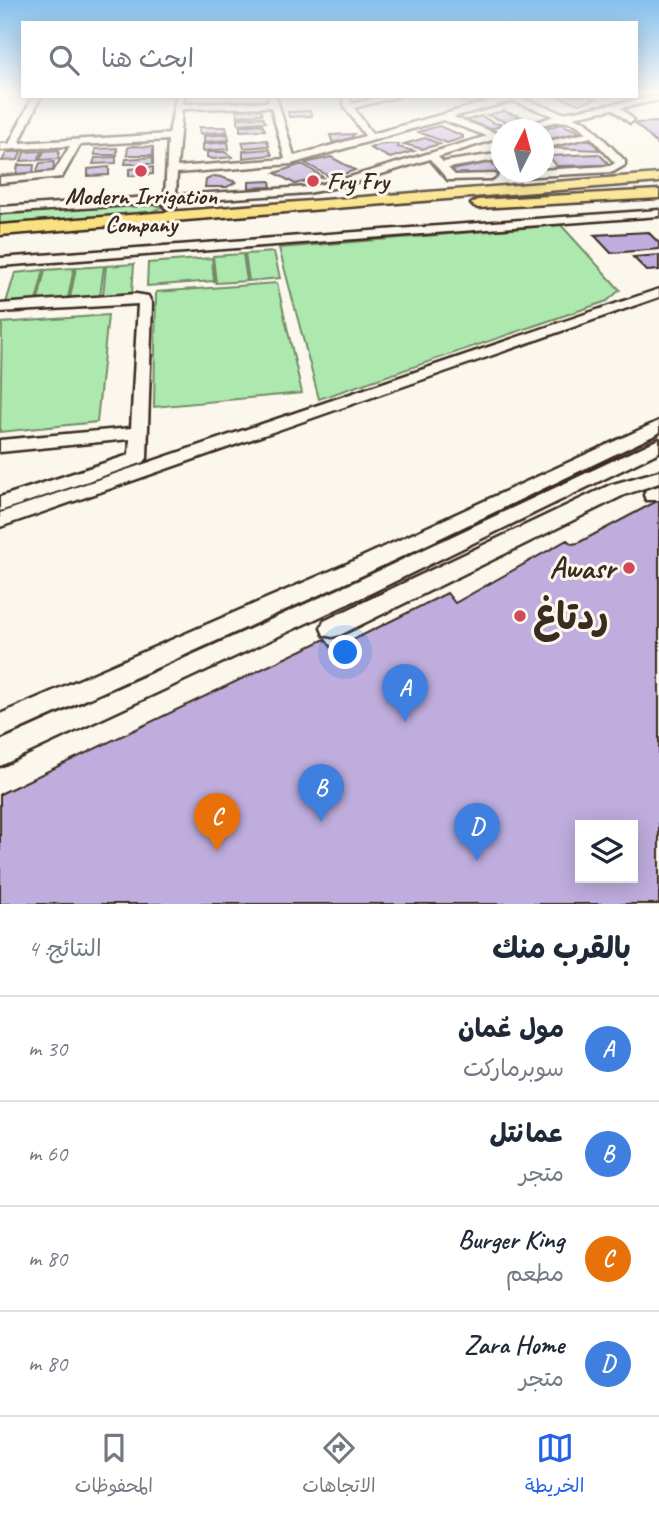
<!DOCTYPE html>
<html lang="ar">
<meta charset="utf-8">
<style>
body{margin:0;font-family:Caveat,"Playpen Sans Arabic",sans-serif;background:#f6f6f7;color:#1f2937;direction:rtl}
.controls{position:absolute;right:21px;bottom:21px;display:grid;overflow:hidden;border-radius:0px;box-shadow:0 4px 18px #0003}
.controls button{width:63px;height:63px;display:grid;place-items:center;padding:0;border:0;border-bottom:2px solid #e0e1e3;background:#fff;color:#1f2937;font:35px sans-serif}
.compass{position:absolute;left:491px;top:119px;width:63px;height:63px;border-radius:50%;background:#fff;box-shadow:0 4px 18px #0003;rotate:6deg}
.you{position:absolute;left:346px;top:653px;width:24px;height:24px;margin:-18px;border:5px solid #fff;border-radius:50%;background:#1a73e8;box-shadow:0 0 0 10px #1a73e833}
.badge{display:grid;place-items:center;width:46px;height:46px;border-radius:50%;background:#2563eb;color:#fff;font-size:23px;font-weight:700}
.pin{position:absolute;translate:-50% -58px;filter:drop-shadow(0 2px 4px #0008)}
.pin::after{content:'';position:absolute;top:37px;width:24px;height:21px;background:inherit;clip-path:polygon(0 0,100% 0,50% 100%)}
.list{margin:0;padding:0;list-style:none}
h2{display:flex;justify-content:space-between;align-items:center;height:91px;margin:0;padding:0 28px;font-size:30px}
h2 small{font-size:23px;font-weight:400;color:#747a83}
.list li{display:grid;grid-template-columns:46px 1fr auto;gap:21px;align-items:center;box-sizing:border-box;height:105px;padding:0 28px;border-top:2px solid #e0e1e3}
.list b{display:block;font-size:26px;white-space:nowrap}
.list p{margin:0;font-size:23px;white-space:nowrap;color:#747a83}
.list em{font-size:23px;font-style:normal;color:#747a83}
.icon{flex:none;width:38px;height:38px;fill:none;stroke:currentColor;stroke-width:2;stroke-linecap:round;stroke-linejoin:round}
.map{position:relative;flex:none;width:659px;height:904px;overflow:hidden;direction:ltr}
.search{position:absolute;background:#fff;box-shadow:0 4px 18px #0003;left:21px;right:21px;top:21px;height:77px;display:flex;align-items:center;gap:18px;box-sizing:border-box;padding:0 24px;border-radius:0px;color:#747a83;font-size:26px}
.sheet{height:511px;background:#fff}
nav{display:flex;justify-content:space-around;align-items:center;box-sizing:border-box;height:98px;border-top:2px solid #e0e1e3;background:#fff;font-size:19px;color:#747a83}
nav a{display:grid;justify-items:center;gap:4px}
nav .on{color:#2563eb}
.map>svg:first-child{display:block}
.green{fill:#ade9af;stroke:#748a66;stroke-width:2}
.building{fill:#beaddd;stroke:#3b2a1e;stroke-width:2;fill-rule:evenodd}
.lines{fill:none;stroke-linecap:round;stroke-linejoin:round}
.minor-casing{stroke:#3b2a1e;stroke-width:5}
.major-casing{stroke:#3b2a1e;stroke-width:5}
.minor{fill:#fbf7ec;fill-rule:evenodd}
.major{fill:#fae180;fill-rule:evenodd}
.poi-dot{fill:#d1495b;stroke:#fbf7ec;stroke-width:2.5}
.labels{text-anchor:middle;dominant-baseline:central;stroke-width:6;stroke-linejoin:round;paint-order:stroke}
.far-poi-label{font-size:24px;font-weight:bold;fill:#3b2a1e;stroke:#fbf7ec;text-anchor:start}
.poi-label{font-size:30px;font-weight:bold;fill:#3b2a1e;stroke:#fbf7ec;text-anchor:end}
.near-poi-label{font-size:37px;font-weight:bold;fill:#3b2a1e;stroke:#fbf7ec;text-anchor:start}
</style>
<div class="map">
<svg width="659" height="904" viewBox="0 0 659 904">
<rect width="100%" height="100%" fill="#fbf7ec"/>
<filter id="ink" filterUnits="userSpaceOnUse"><feTurbulence type="fractalNoise" baseFrequency=".0143" numOctaves="2"/><feDisplacementMap in="SourceGraphic" scale="14" xChannelSelector="R" yChannelSelector="G"/><feConvolveMatrix kernelMatrix="1 2 1 2 8 2 1 2 1" color-interpolation-filters="sRGB"/></filter>
<g filter="url(#ink)">
<!-- green -->
<path class="green" d="M151,204L162,207L148,214L0,225V214Z
M561,225L620,290L607,301L319,399L279,248Z
M274,252L280,278L249,281L245,254Z
M243,254L247,281L216,283L213,256Z
M212,258L214,281L147,286L148,263Z
M134,264L132,293L103,295L106,266Z
M104,266L100,296L70,298L76,268Z
M74,268L68,298L38,301L45,270Z
M44,270L36,301L6,303L15,273Z
M277,283L302,393L154,407L156,292Z
M108,315L97,422L0,432L2,323Z"/>
<!-- building -->
<path class="building" d="M467,96H483L489,99L470,104L456,99Z
M555,96H587L596,99L579,104Z
M261,109L262,114L238,116L236,110Z
M310,111L312,116L289,117L288,112Z
M504,111L521,117L506,122L487,115Z
M481,116L494,123L504,125L490,129L467,120Z
M263,117L265,122L238,124V118Z
M659,122V146L635,123Z
M262,124L265,130L240,131V126Z
M560,124L581,132L544,140L543,130Z
M439,126L463,136V138L447,143L418,132Z
M199,127H226L227,132L200,134Z
M228,134L229,140L204,142V136Z
M354,134L351,138L333,143L330,135Z
M425,138L440,144L422,149L404,144Z
M584,138L592,141L599,150L551,148Z
M267,140L269,146L244,148L242,142Z
M228,142L229,149L203,151V144Z
M382,144H399L398,147L414,151L390,158L370,148Z
M134,146L153,147V155H127L128,147Z
M117,148V155H95V149Z
M269,149L272,155L243,158V151Z
M59,150L58,159L40,160L44,151Z
M42,151L38,160L21,161L24,152Z
M7,152H21L18,160L2,161Z
M207,152H225L232,157L213,159L207,157Z
M599,154L610,165L557,166L549,156Z
M116,157V163L93,164L95,158Z
M153,157V164H125L126,159Z
M331,157L355,170L332,178L305,163Z
M54,162L53,172L36,173L40,163Z
M492,162L499,174L458,178L452,170Z
M18,165H34L33,174L16,175Z
M299,165H304L323,177L295,184L275,173Z
M109,167V175L88,176V169Z
M153,167V174L129,176V169Z
M214,176L221,177L236,182L227,187H205L206,180Z
M270,181L271,187L249,188V182Z
M648,232L659,243V249L611,253L594,235Z
M659,255V270L647,271L633,257Z
M659,500V904H0V794L325,639L333,650L447,593L455,603L567,540L572,544L578,543ZM580,825H633V878H580Z"/>
<g class="lines">
<!-- minor casing -->
<g class="minor-casing">
<path id="minor" d="M33,96H41L19,143L169,134L176,96H184L183,104L269,102L268,96H276L294,156L365,136L345,107L342,96H350L352,104L383,96H399L354,108L372,134L509,96H523L520,98L563,113L659,96V100L621,108L634,120L630,123L613,109L573,117L587,122L625,161V165L613,172L517,177L504,174L503,172L610,166L615,163L591,137L544,148V142L587,133C565,109 541,130 513,130L554,116L512,101L453,117L496,133L502,131V137L438,157L443,162L502,153V159L448,168L455,175L495,174L496,176L491,179L448,180L430,159L343,186L308,193L176,202V207L170,210L164,207L165,203L0,213V207L165,196L168,140L80,145L62,177L0,183V177L54,172L70,146L0,150V144H9ZM271,107L285,159L177,167L182,109ZM443,120L487,136L337,181L308,187L176,195L177,173L291,164Z
M659,210V216L0,266V258Z
M659,289V297L0,527V513Z
M136,294L148,296L152,304L147,458L144,462L0,511V497L129,455L130,439L0,452V440L131,428L138,304L0,312V304Z
M659,421V433L363,575L0,738V714L349,563Z
M659,439V452L371,593L0,766V741L357,581Z
M659,471V483L624,495L340,635L332,637L324,635L321,628L324,621L610,485Z
M659,486V500H646L644,495L646,490Z"/>
</g>
<!-- major casing -->
<g class="major-casing">
<path id="major" d="M659,174V182L0,235V225Z
M659,190V198L478,208L471,204L478,200Z"/>
</g>
<!-- minor -->
<use href="#minor" class="minor"/>
<!-- major -->
<use href="#major" class="major"/>
</g>
</g>
<!-- sky -->
<linearGradient id="sky" x2="0" y2="1"><stop stop-color="#85bfec"/><stop offset="0.42" stop-color="#fdfbf6"/><stop offset="1" stop-color="#fdfbf6" stop-opacity="0"/></linearGradient>
<rect width="659" height="220" fill="url(#sky)"/>
<!-- markers -->
<g class="poi-dot">
<circle cx="141" cy="171" r="7"/>
<circle cx="313" cy="181" r="7"/>
<circle cx="629" cy="568" r="7"/>
<circle cx="520" cy="616" r="7"/>
</g>
<g class="labels">
<!-- far-poi labels -->
<g class="far-poi-label">
<text x="327" y="181">Fry Fry</text>
<text x="141" y="196" text-anchor="middle">Modern Irrigation<tspan x="141" dy="28">Company</tspan></text>
</g>
<!-- poi labels -->
<g class="poi-label">
<text x="615" y="568">Awasr</text>
</g>
<!-- near-poi labels -->
<g class="near-poi-label">
<text x="534" y="616">ردتاغ</text>
</g>
</g>
</svg>
<div class="controls">
<button><svg class="icon" aria-label="layers" viewBox="0 0 24 24"><path d="M12 4l9 5-9 5-9-5zM3 14l9 5 9-5"/></svg></button>
</div>
<svg class="compass" viewBox="-18 -18 36 36"><path d="M0-13l5 13h-10z" fill="#e53935"/><path d="M0 13l5-13h-10z" fill="#747a83"/></svg>
<div class="you"></div>
<div class="pin badge" style="left:405px;top:722px;background:#3f7fe0">A</div>
<div class="pin badge" style="left:321px;top:822px;background:#3f7fe0">B</div>
<div class="pin badge" style="left:217px;top:851px;background:#e8710a">C</div>
<div class="pin badge" style="left:477px;top:861px;background:#3f7fe0">D</div>
<div class="search"><svg class="icon" aria-label="search" viewBox="0 0 24 24"><circle cx="10" cy="10" r="6"/><path d="M15 15l6 6"/></svg>ابحث هنا</div>
</div>
<section class="sheet">
<h2>بالقرب منك<small>النتائج: 4</small></h2>
<ul class="list">
<li><span class="badge" style="background:#3f7fe0">A</span><div><b>مول عُمان</b><p>سوبرماركت</p></div><em>30 m</em></li>
<li><span class="badge" style="background:#3f7fe0">B</span><div><b>عمانتل</b><p>متجر</p></div><em>60 m</em></li>
<li><span class="badge" style="background:#e8710a">C</span><div><b>Burger King</b><p>مطعم</p></div><em>80 m</em></li>
<li><span class="badge" style="background:#3f7fe0">D</span><div><b>Zara Home</b><p>متجر</p></div><em>80 m</em></li>
</ul>
</section>
<nav>
<a class="on"><svg class="icon" aria-label="map" viewBox="0 0 24 24"><path d="M3 6l6-2 6 2 6-2v14l-6 2-6-2-6 2zM9 4v14M15 6v14"/></svg>الخريطة</a>
<a><svg class="icon" aria-label="directions" viewBox="0 0 24 24"><path d="M12 3l9 9-9 9-9-9zM9 14v-3h6M13 9l2 2-2 2"/></svg>الاتجاهات</a>
<a><svg class="icon" aria-label="saved" viewBox="0 0 24 24"><path d="M7 4h10v16l-5-4-5 4z"/></svg>المحفوظات</a>
</nav>
